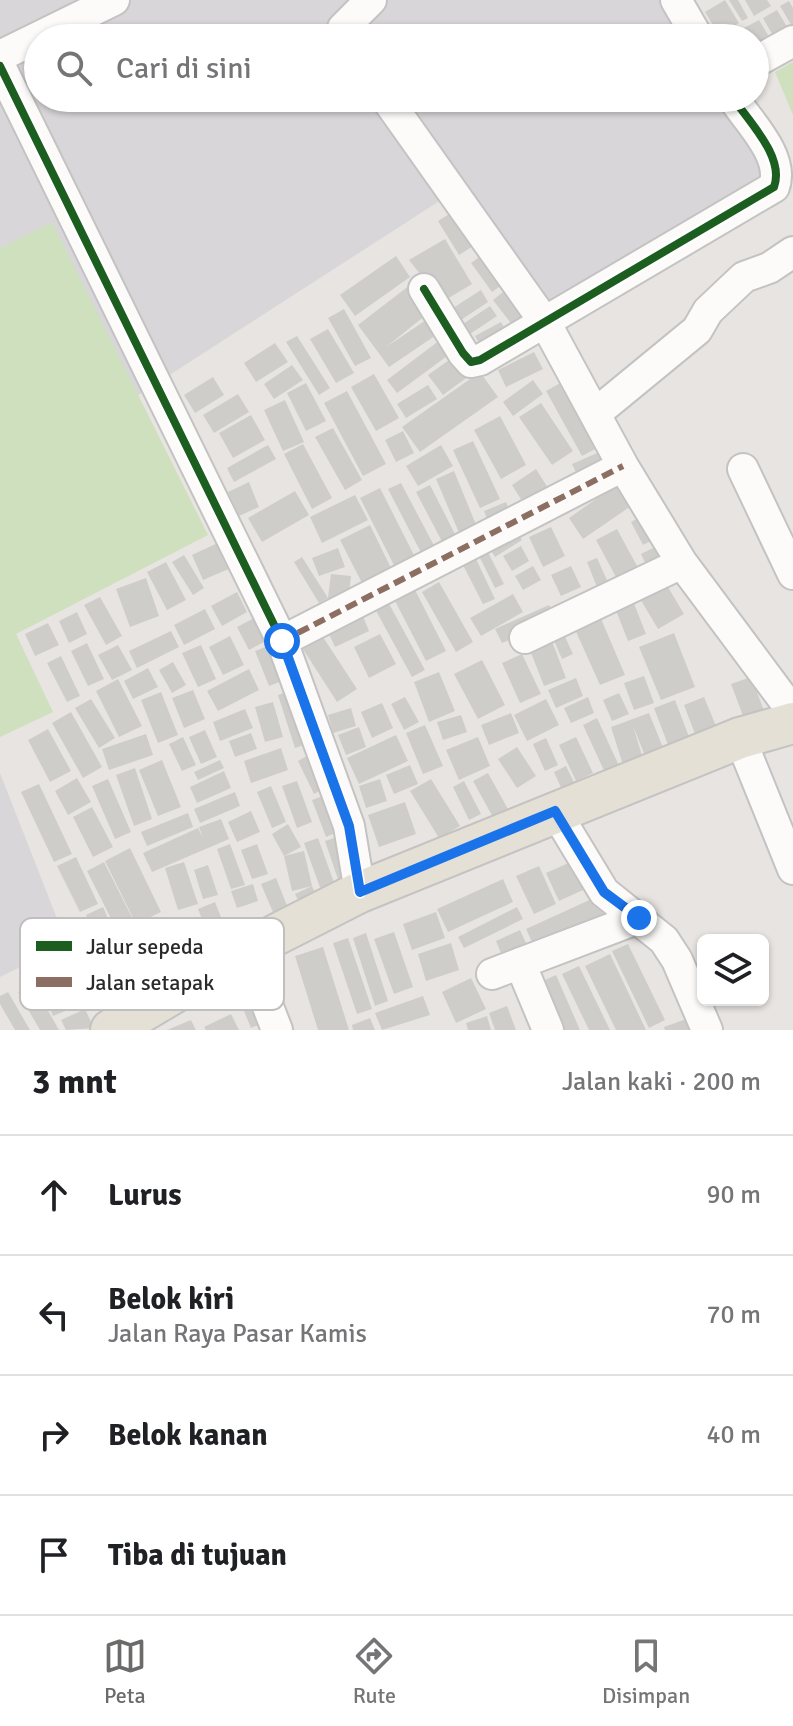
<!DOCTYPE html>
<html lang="id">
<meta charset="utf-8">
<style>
body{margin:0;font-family:Signika,sans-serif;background:#f6f6f6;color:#202124}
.controls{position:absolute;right:24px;bottom:24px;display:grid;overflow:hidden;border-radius:12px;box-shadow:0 2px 6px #0004}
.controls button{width:72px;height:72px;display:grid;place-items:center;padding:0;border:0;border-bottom:2px solid #e0e0e0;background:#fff;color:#202124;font:40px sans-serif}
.stop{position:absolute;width:24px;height:24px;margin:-18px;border:6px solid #1a73e8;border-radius:50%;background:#fff}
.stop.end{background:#1a73e8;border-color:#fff;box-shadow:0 2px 8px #0008}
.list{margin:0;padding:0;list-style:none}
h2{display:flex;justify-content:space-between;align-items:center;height:104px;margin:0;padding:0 32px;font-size:34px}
h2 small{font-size:26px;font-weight:400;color:#757577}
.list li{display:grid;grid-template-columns:52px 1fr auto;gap:24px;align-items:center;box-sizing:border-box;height:120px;padding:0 32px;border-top:2px solid #e0e0e0}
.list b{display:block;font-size:30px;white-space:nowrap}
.list p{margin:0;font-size:26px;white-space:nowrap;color:#757577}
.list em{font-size:26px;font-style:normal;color:#757577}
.icon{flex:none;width:44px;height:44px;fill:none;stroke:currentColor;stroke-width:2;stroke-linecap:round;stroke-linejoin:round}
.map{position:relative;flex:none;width:793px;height:1030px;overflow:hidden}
.search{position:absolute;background:#fff;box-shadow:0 2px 6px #0004;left:24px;right:24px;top:24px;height:88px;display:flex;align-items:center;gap:20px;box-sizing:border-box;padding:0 28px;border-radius:44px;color:#757577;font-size:30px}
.sheet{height:584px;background:#fff}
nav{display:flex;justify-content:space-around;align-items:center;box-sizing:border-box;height:112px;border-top:2px solid #e0e0e0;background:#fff;font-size:22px;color:#757577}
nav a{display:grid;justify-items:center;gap:4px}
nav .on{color:#6c6b6a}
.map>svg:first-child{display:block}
.industrial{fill:#d8d6d8}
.green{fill:#cee0bd}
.building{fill:#cfcdca}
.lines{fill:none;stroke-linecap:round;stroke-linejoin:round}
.minor-casing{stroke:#c4c3c3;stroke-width:34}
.major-casing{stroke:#c4c3c2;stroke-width:44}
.minor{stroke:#fcfbfa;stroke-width:30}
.major{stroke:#e5e0d5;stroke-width:40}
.quiet{stroke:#8d6e63;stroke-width:6;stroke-dasharray:12 6;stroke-linecap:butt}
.cycleway-casing{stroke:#fff;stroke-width:13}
.cycleway{stroke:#1b5e20;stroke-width:8}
.route{stroke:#1a73e8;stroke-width:10}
.key{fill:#fff;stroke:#bfbfbf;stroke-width:2}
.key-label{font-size:22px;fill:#2a2a2a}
</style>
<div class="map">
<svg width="793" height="1030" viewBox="0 0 793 1030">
<rect width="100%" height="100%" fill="#e8e4e1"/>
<!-- industrial -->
<path class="industrial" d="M0,0H666L688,38H38V98H723L769,178L540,313L455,191L137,396L52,223L0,248Z
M0,773L67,944L0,977Z"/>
<!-- green -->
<path class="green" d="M793,62V115L775,72Z
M52,222L208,535L16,634L53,712L0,737V248Z"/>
<!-- building -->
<path class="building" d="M725,0L739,23L719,35L705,12Z
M729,0H738L748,18L742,21Z
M745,0H767L771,6L754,16Z
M789,1L793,8V28L780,6Z
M777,10L790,32L776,41L763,18Z
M759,20L774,45L755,47V38H749L744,28Z
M456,210L478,243L459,255L438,221Z
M445,239L472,284L442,302L409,260Z
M485,253L506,282L492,292L471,263Z
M396,256L410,277L355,316L340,295Z
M513,284L533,310L513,326L493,300Z
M410,285L431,311L386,347L435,314L445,329L389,367L358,325Z
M481,290L488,302L458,322L450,310Z
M490,306L497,316L464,338L457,328Z
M344,309L371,358L355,366L328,318Z
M501,322L507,333L481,347L475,336Z
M328,329L354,373L336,383L310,339Z
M297,336L330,388L319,395L286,342Z
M444,337L454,351L397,393L387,380Z
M275,343L288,362L256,382L244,363Z
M534,352L543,369L506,387L498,370Z
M459,353L473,373L443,395L428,375Z
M292,365L303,380L274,399L264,384Z
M480,372L498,397L420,452L402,427Z
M374,374L399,418L376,431L351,387Z
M213,377L224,395L195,413L184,395Z
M533,380L543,394L513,416L503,402Z
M564,381L599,447L582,456L546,391Z
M306,383L326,421L306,431L287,393Z
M428,385L437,399L406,418L397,404Z
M347,391L386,464L363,476L324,403Z
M238,394L249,412L214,433L203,415Z
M285,400L304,442L283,451L264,410Z
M541,403L573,451L552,465L519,417Z
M251,415L265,440L233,458L219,433Z
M500,416L526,465L501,479L474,430Z
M333,428L362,480L345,490L315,437Z
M403,431L414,453L396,462L385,440Z
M473,441L500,499L480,508L453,450Z
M303,444L332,498L312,509L284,454Z
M268,445L276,459L234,482L227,468Z
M441,445L453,466L418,486L406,466Z
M604,450L611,467L580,481L572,464Z
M536,469L553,496L529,512L512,485Z
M454,471L477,527L460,535L436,479Z
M249,482L259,507L239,516L228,492Z
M401,483L440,557L427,564L388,489Z
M430,485L461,546L448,553L416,492Z
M616,485L631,506L583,539L569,518Z
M380,488L421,569L401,579L360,498Z
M295,491L309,515L262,542L248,518Z
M355,495L368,520L322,543L310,517Z
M506,502L513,520L491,529L484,511Z
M644,515L657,538L643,545L631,522Z
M370,525L391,568L362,583L340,540Z
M513,527L522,540L495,557L487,544Z
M551,527L565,556L543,567L529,537Z
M617,529L644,579L623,590L596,540Z
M220,542L231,568L203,580L192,555Z
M663,543L672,562L650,573L641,554Z
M521,546L529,561L512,571L503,556Z
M338,548L345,567L319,576L312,558Z
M486,548L504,584L495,588L477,552Z
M184,555L204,588L193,595L172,562Z
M302,557L328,598L319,603L294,562Z
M597,558L610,587L599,592L587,562Z
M476,559L495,599L483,604L463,565Z
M166,562L186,600L167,610L147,572Z
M533,566L541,580L523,590L515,576Z
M571,566L581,587L561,596L551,575Z
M331,574L351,576L348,600L328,598Z
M146,578L159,616L130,627L116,589Z
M439,582L473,642L456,652L422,592Z
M665,582L684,614L658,629L639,597Z
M413,586L446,651L426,661L393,597Z
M237,592L247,612L222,626L211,606Z
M513,594L523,612L481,636L470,618Z
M100,597L122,636L106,645L84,605Z
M387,600L425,670L412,677L374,607Z
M633,601L646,634L628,641L615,608Z
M549,605L556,619L502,643L495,629Z
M359,607L369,631L335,647L324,623Z
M205,609L215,629L184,645L174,625Z
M77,612L87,634L69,643L59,621Z
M599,614L625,675L600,685L573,625Z
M256,617L268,640L249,650L237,627Z
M48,623L59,645L35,656L25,634Z
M562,630L573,654L562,659L551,634Z
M171,631L179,647L137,668L129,651Z
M674,633L695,687L661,700L639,647Z
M380,634L396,664L369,678L354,647Z
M230,636L244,665L223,675L209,647Z
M550,636L566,678L544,686L528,645Z
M323,637L357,689L337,702L303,649Z
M87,643L104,679L88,686L71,651Z
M273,644L287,679L269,686L255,651Z
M118,645L132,670L112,680L98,655Z
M201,645L216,679L198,687L182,653Z
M522,654L541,694L520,703L502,663Z
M61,656L80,696L67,702L47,663Z
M482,660L505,705L478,719L454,674Z
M173,662L186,685L172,693L159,670Z
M148,668L158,687L133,699L124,681Z
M249,669L259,690L218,711L207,691Z
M439,672L455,711L429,722L414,682Z
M644,676L654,703L634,710L624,683Z
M751,677L765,713L745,721L731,684Z
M576,678L583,696L556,708L548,690Z
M118,679L142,726L119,737L96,691Z
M298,688L316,741L295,748L278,695Z
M193,690L205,719L184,728L172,698Z
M161,692L178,735L158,743L141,700Z
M619,693L629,714L612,721L603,700Z
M405,697L419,722L404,730L391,704Z
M588,697L594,713L571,723L564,708Z
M704,697L716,726L695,734L684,705Z
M91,699L115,738L99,748L75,708Z
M546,699L559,725L527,741L514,715Z
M675,700L691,742L670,750L654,708Z
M273,702L283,737L265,742L255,707Z
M382,703L393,728L372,738L361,712Z
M351,708L356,726L333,733L328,715Z
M245,709L253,728L220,741L213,722Z
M71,712L102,767L83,778L52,723Z
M511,713L519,733L489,745L481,725Z
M649,713L666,755L648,763L633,726L644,762L624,768L611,727Z
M461,715L467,732L443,740L437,722Z
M597,718L621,770L607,777L583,725Z
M425,725L443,766L423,774L406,733Z
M359,727L366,747L346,755L338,735Z
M48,729L71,771L50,782L28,740Z
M205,730L217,757L201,764L189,737Z
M251,733L257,749L235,757L229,741Z
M146,734L153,755L109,770L102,749Z
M396,735L408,761L359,784L347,758Z
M183,737L196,765L182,771L169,744Z
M478,737L490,766L459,780L446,750Z
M576,737L593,773L576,781L559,745Z
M546,738L558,765L545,771L533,744Z
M517,747L536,776L517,788L498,759Z
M281,748L288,770L251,783L244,761Z
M312,753L329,786L314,794L298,761Z
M162,760L181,807L158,816L139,770Z
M220,760L224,768L198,780L194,772Z
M410,765L418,784L394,794L386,775Z
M566,766L575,784L562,790L554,772Z
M135,768L152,819L134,826L116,775Z
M224,771L231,788L197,803L190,787Z
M488,773L509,811L494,819L473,781Z
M77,778L91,802L68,815L55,791Z
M108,779L131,832L115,839L92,786Z
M380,779L387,801L366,808L359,786Z
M431,779L460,826L439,838L410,791Z
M297,781L312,822L297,828L282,786Z
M464,781L481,814L469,820L453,787Z
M39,784L72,854L54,862L21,792Z
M271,786L286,822L272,828L257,792Z
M235,792L240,806L200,823L194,809Z
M328,794L342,830L326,837L312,800Z
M405,802L416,834L379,847L368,815Z
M92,807L113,847L93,857L73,817Z
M251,811L260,832L237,842L228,822Z
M188,813L193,827L147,846L141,832Z
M221,819L229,839L152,872L143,853L198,828L203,838L199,827Z
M288,824L301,847L284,856L272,834Z
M337,837L353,884L341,888L325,841Z
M318,838L337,891L323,896L304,843Z
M230,844L245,885L231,889L217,849Z
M257,844L268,874L252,879L241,850Z
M130,848L161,912L136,924L105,861Z
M304,851L312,886L292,891L284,856Z
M76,857L98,904L80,912L57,866Z
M573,861L585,889L559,901L546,873Z
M104,862L149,951L132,960L87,871Z
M184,862L198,904L178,910L165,868Z
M208,865L218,895L203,899L194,870Z
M539,866L556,904L534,914L516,876Z
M276,878L292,918L278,924L261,884Z
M503,879L513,902L448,932L437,909Z
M253,884L258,901L237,908L231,891Z
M312,886L319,902L303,910L295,894Z
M596,897L606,920L537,953L526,929Z
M215,902L221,917L204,924L198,909Z
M103,907L121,948L103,955L86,915Z
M517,907L523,919L464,948L458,937Z
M436,912L445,938L412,950L403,924Z
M520,930L530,952L505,963L496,941Z
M394,932L413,987L394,994L374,939Z
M366,933L388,1001L375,1006L353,938Z
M348,938L372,1009L357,1014L333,943Z
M451,943L459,970L426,981L418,954Z
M628,944L665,1020L649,1028L612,951Z
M323,947L349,1030H318L295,956Z
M610,954L646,1030H616L585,966Z
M100,955L125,1008L108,1015L84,962Z
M58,964L75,1007L53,1016L35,973Z
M579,966L610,1030H589L562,974Z
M556,975L580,1030H554L534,985Z
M471,978L486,1009L456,1023L442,992Z
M33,984L59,1030H40L18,992Z
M8,992L30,1030H15L0,1004V996Z
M257,992L269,1020L251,1028L239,999Z
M423,996L430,1015L382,1030L375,1013Z
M507,1006L516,1030H495L489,1013Z
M85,1009L94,1028L66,1030L61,1020Z
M231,1014L239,1030H206L204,1027Z
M487,1016L491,1030H468L466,1023Z
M692,1017L696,1030H665L664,1027Z
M370,1018L375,1030H353L352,1025Z
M191,1020L196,1030H167Z"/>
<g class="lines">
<!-- minor casing -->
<g class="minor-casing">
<path id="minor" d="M676,0L698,38
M343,38V28L371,0
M0,56L114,0
M755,62L793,41
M0,66L282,641L349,826L360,892
M386,98L546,324L623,466L682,563L793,712
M424,289L463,353L471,362L480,360L774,187C785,157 749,122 733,98
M596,413L697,330L708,311L744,277L769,268L793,252
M743,469L793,574
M525,638L682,563
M282,641L623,466
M740,738L793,869
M555,811L604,892L664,940L677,960L707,1030
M246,950L277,1030
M520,963L548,1030
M492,974L639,918"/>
</g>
<!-- major casing -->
<g class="major-casing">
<path id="major" d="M111,1030L246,950L360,892L740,738L793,723"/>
</g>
<!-- minor -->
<use href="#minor" class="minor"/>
<!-- major -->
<use href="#major" class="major"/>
<!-- quiet -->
<path class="quiet" d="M282,641L623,466"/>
<!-- cycleway casing -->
<g class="cycleway-casing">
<path id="cycleway" d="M0,66L282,641L349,826L360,892
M424,289L463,353L471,362L480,360L774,187C785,157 749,122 733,98"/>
</g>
<!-- cycleway -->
<use href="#cycleway" class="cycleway"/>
</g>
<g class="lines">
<!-- route -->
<path class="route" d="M282,641L349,826L360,892L555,811L604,892L639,918"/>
</g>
<!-- legend -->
<rect x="20" y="918" width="264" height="92" rx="12" class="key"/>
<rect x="36" y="941" width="36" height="10" fill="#1b5e20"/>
<rect x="36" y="977" width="36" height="10" fill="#8d6e63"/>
<g class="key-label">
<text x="86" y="954">Jalur sepeda</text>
<text x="86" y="990">Jalan setapak</text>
</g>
</svg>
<div class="controls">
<button><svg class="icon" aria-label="layers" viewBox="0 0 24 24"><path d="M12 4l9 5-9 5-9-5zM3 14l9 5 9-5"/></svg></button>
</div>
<div class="stop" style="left:282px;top:641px"></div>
<div class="stop end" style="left:639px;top:918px"></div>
<div class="search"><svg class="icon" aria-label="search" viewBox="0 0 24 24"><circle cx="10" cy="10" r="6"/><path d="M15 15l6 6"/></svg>Cari di sini</div>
</div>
<section class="sheet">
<h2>3 mnt<small>Jalan kaki · 200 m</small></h2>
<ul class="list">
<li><svg class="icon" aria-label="ahead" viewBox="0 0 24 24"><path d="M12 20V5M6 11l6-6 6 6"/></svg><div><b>Lurus</b></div><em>90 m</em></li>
<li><svg class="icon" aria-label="left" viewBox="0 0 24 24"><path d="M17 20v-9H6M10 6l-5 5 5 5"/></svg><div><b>Belok kiri</b><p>Jalan Raya Pasar Kamis</p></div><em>70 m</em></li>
<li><svg class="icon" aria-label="right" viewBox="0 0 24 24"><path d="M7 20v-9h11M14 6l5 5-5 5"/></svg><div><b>Belok kanan</b></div><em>40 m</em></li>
<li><svg class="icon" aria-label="arrive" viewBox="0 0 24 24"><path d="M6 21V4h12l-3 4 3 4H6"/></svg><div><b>Tiba di tujuan</b></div></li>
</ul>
</section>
<nav>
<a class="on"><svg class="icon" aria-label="map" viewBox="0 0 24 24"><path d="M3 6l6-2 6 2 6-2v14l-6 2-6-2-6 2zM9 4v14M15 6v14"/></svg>Peta</a>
<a><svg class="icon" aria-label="directions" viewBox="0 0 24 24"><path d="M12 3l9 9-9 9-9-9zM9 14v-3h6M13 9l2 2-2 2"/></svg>Rute</a>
<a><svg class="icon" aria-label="saved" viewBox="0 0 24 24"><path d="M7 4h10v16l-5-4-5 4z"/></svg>Disimpan</a>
</nav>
